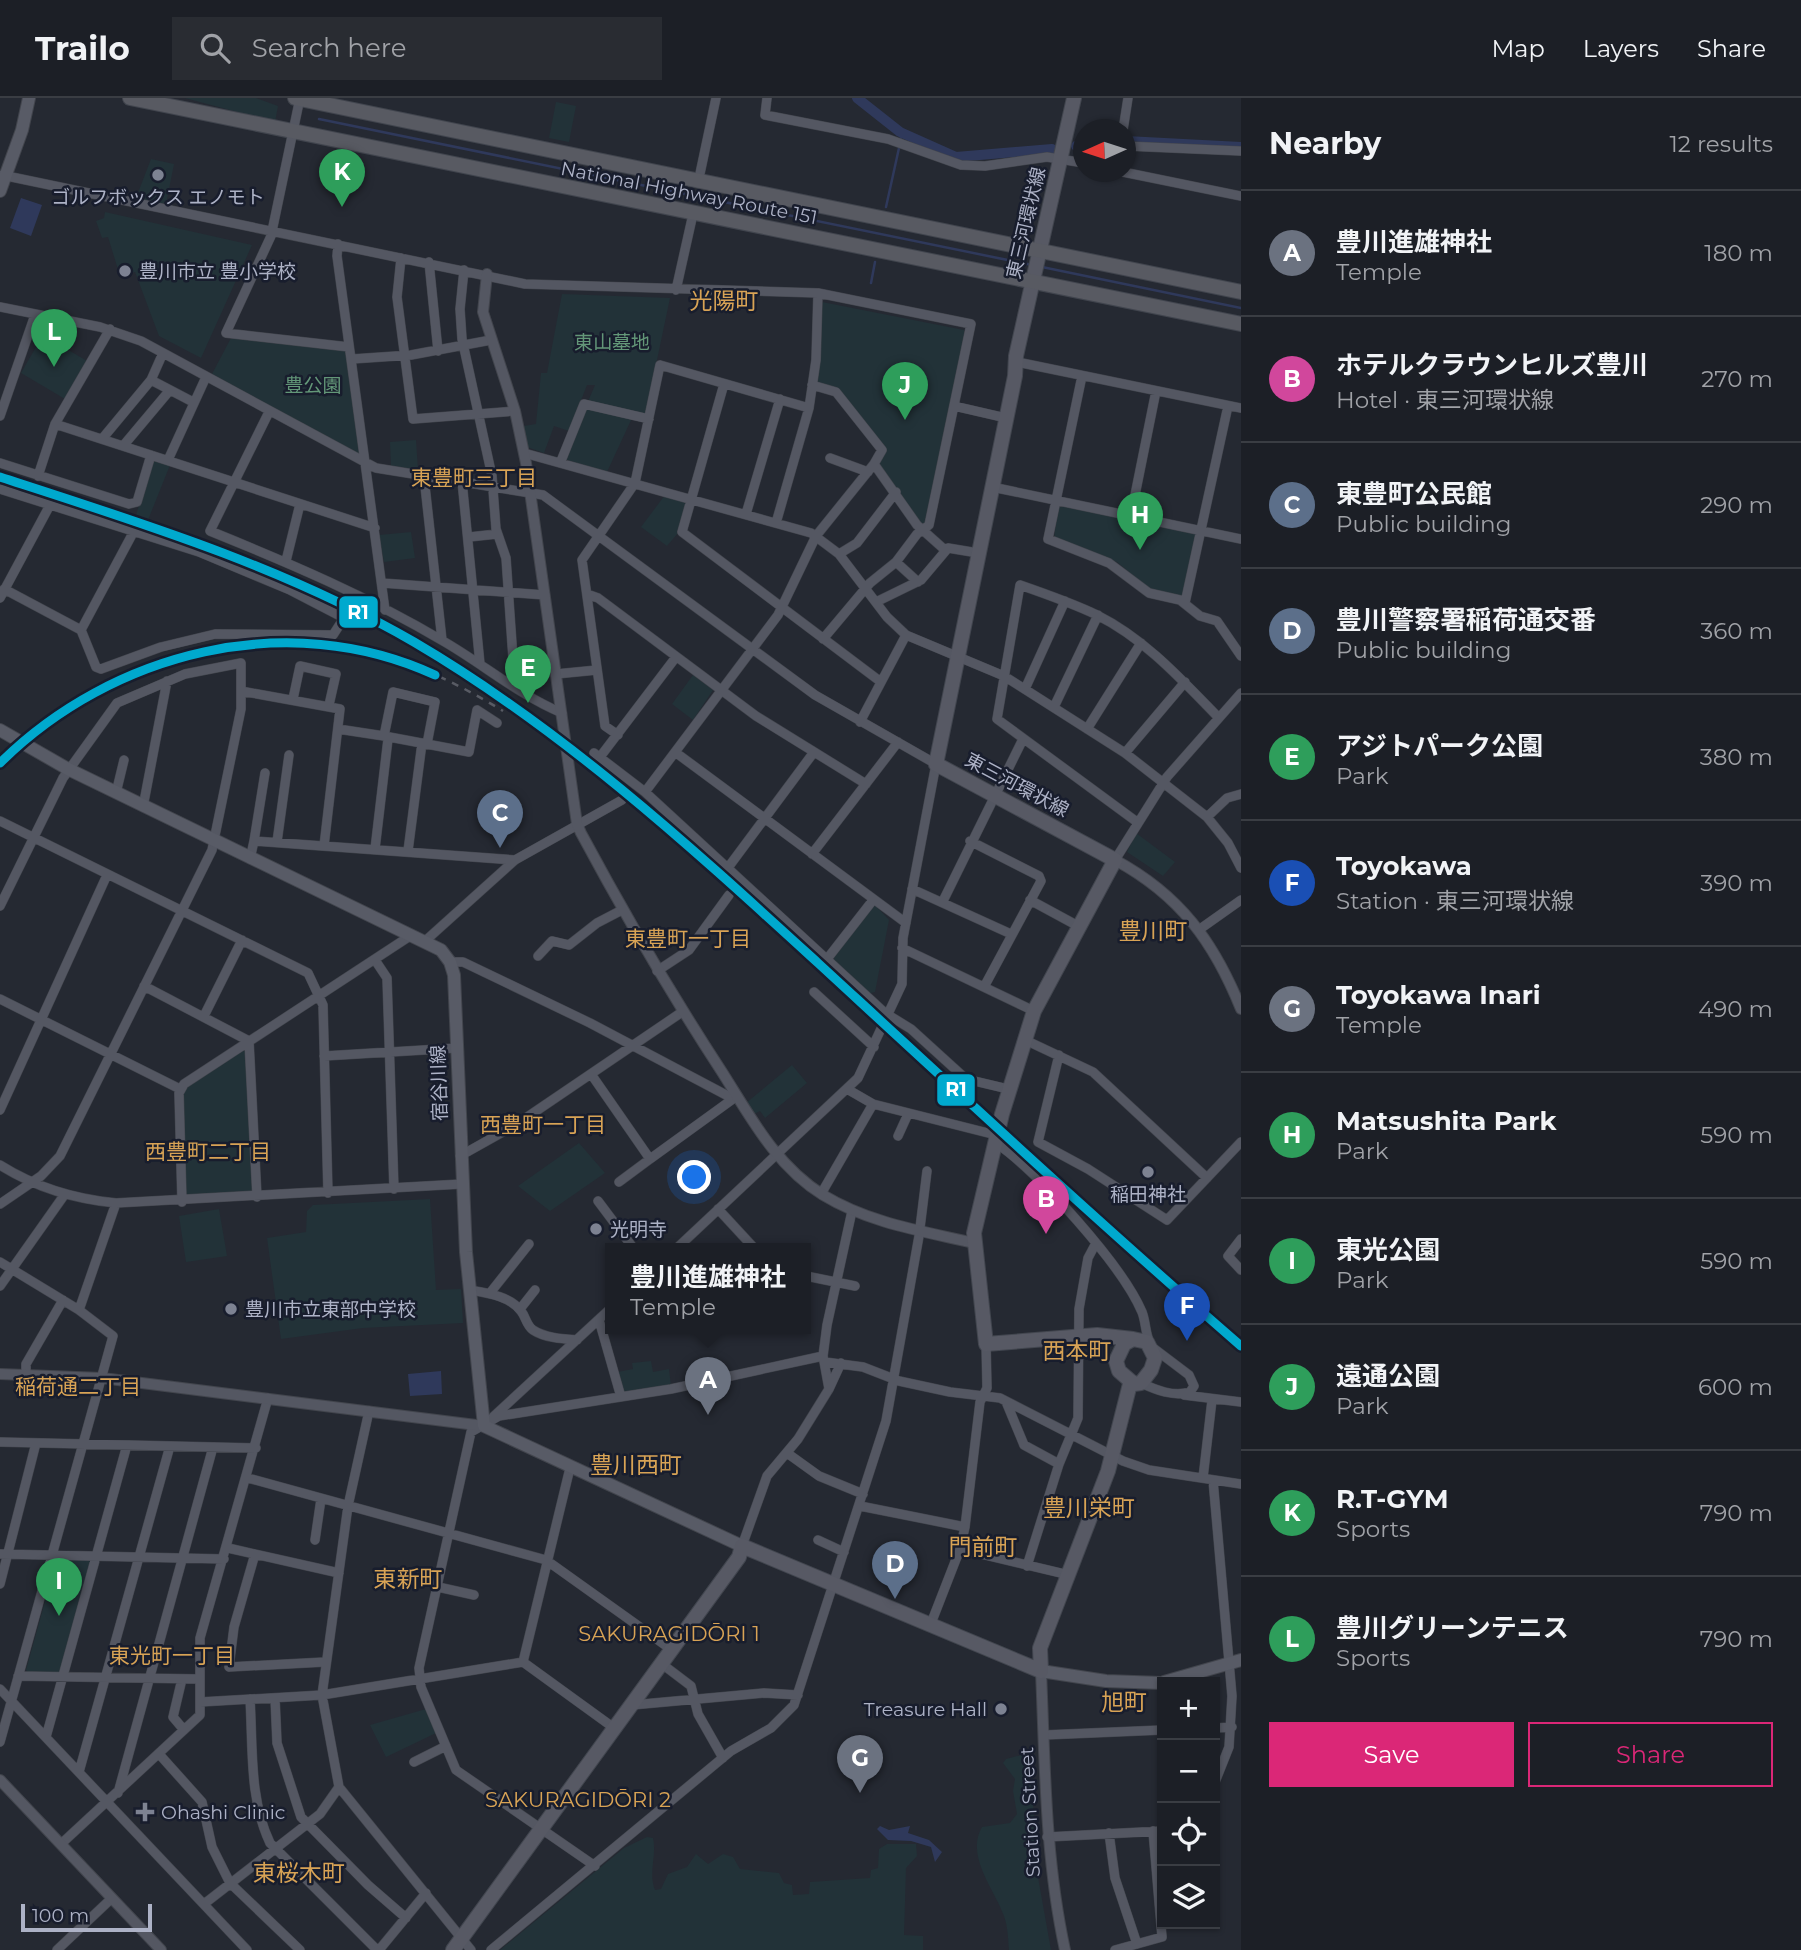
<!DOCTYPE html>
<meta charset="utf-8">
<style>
body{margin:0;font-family:Montserrat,"Noto Sans JP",sans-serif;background:#292c32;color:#f1f3f6}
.controls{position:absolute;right:21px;bottom:21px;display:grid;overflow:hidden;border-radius:0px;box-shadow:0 2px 5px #0004}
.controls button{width:63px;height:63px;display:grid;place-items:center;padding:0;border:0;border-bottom:2px solid #3a3d43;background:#1c1f26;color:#f1f3f6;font:35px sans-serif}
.compass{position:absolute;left:1073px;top:21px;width:63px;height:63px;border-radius:50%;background:#1c1f26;box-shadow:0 2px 5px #0004;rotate:267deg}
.scale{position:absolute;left:21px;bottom:18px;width:131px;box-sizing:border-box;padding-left:7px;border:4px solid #adb2c6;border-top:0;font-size:19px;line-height:24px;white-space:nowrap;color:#adb2c6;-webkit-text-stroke:5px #181d2d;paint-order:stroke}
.you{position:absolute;left:695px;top:1080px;width:24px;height:24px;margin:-18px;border:5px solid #fff;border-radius:50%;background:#1a73e8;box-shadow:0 0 0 10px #1a73e833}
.badge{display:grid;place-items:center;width:46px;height:46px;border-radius:50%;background:#db2777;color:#fff;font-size:23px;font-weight:700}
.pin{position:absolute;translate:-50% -58px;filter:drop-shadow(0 2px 4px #0008)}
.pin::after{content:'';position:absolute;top:37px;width:24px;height:21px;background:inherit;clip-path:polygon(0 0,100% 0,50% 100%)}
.popup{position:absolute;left:605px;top:1145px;width:206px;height:91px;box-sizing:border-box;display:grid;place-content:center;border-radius:0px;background:#1c1f26;filter:drop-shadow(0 2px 5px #0005);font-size:23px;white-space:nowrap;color:#a0a2a7}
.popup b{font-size:26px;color:#f1f3f6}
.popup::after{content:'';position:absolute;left:50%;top:100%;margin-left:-14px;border:14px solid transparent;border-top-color:#1c1f26}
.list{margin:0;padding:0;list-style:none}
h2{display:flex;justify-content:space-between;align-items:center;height:91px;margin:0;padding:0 28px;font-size:30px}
h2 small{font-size:23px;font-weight:400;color:#a0a2a7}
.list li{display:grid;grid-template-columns:46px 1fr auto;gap:21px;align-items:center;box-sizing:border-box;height:126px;padding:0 28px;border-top:2px solid #3a3d43}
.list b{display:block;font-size:26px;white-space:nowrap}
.list p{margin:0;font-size:23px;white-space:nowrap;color:#a0a2a7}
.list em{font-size:23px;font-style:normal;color:#a0a2a7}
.actions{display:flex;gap:14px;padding:21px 28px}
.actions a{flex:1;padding:16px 0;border:2px solid #db2777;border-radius:0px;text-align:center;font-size:24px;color:#db2777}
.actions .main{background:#db2777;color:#fff}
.icon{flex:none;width:38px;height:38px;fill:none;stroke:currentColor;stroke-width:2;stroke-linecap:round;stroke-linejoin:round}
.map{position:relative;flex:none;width:1241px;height:1852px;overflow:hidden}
header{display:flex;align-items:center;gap:42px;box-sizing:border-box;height:98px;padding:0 35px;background:#1c1f26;border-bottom:2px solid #3a3d43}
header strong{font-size:33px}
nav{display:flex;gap:38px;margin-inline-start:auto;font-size:24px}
.search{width:490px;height:63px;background:#292c32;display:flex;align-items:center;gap:18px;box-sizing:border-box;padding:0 24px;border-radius:0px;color:#a0a2a7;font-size:26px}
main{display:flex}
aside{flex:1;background:#1c1f26}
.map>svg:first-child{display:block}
.green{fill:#223238}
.water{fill:#2f395b}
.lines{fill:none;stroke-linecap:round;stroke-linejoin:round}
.stream{stroke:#2f395b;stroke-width:2.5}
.canal{stroke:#2f395b;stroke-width:10}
.minor-casing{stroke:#42454d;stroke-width:10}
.tertiary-casing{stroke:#42454d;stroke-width:12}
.secondary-casing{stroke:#42454d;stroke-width:14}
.primary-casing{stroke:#42464f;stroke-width:16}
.trunk-casing{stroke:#41454e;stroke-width:16}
.minor{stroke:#545762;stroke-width:9}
.tertiary{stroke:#545762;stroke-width:10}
.secondary{stroke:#585b66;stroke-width:12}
.primary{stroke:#575964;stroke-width:14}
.trunk{stroke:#585a62;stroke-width:14}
.rail{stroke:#585b64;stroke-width:2.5;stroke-dasharray:7 7;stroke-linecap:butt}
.rail-1-casing{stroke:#181d2d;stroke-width:14}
.rail-1{stroke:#00a9ce;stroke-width:9}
.poi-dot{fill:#7d8292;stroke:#181d2d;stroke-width:2.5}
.labels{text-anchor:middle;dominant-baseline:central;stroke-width:5;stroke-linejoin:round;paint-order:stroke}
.street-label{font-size:19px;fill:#adb2c6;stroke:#181d2d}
.poi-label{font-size:19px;fill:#adb2c6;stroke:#181d2d;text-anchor:start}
.park-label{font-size:19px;fill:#639778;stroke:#181d2d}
.neighbourhood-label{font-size:21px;fill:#d8a355;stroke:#181d2d}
.quarter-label{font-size:23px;fill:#d8a355;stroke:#181d2d}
.line-badge{stroke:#181d2d;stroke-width:2.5}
.badge-label{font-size:19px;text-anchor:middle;font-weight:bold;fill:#fff}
</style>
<header>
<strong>Trailo</strong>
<div class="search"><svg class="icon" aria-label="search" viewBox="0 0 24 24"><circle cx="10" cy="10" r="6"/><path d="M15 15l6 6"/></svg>Search here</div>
<nav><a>Map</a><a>Layers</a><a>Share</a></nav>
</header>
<main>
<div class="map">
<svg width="1241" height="1852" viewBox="0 0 1241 1852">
<rect width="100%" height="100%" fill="#252932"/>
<!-- green -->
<path class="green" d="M185,0H256L278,8L275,24Z
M556,4L576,8L569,44L549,40Z
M151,61L174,66L166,106L136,100Z
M105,114L252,147L201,260L159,238L135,174L120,178L108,139L102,140L96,123L104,120Z
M562,196L670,200L644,324L632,320L607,374L567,362L565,358L595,287H587L569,333L554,328L544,355L527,349L524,328L536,326L541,275H547Z
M822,204L964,232L966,237L926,426H920L878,366L884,352L838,292L816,283L819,207Z
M43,237L87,263L65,301L21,275Z
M231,240L344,252L347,255L361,354L358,356L212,276Z
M416,342L418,372L391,368L390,344Z
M157,362L170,367L148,422L136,417L153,364Z
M665,397L685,403L686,406L678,435L667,448L641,429Z
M1062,407L1195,435L1198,439L1183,498L1151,492L1117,464L1054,440L1058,410Z
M411,434L415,460L384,464L379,437Z
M693,577L713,592L693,622L672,606Z
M1136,735L1175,764L1163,778L1127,754Z
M876,808L889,822L875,894L870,895L834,864V859L871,809Z
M243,952L248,953L253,1091L250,1095L189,1098L186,1096L182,994L186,989Z
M792,967L807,985L765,1020L760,1013L754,1016L746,1005Z
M579,1045L605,1075L550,1113L518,1088Z
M430,1101L436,1192L461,1191L463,1225L363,1230L281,1241L267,1140L306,1134L307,1113L313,1107Z
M219,1111L227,1158L186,1164L179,1118Z
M651,1263L653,1274L669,1271L671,1288L622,1294L618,1274L633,1271L632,1265Z
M59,1461L89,1462L92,1465L62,1572L59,1575H29L26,1572L56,1464Z
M426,1611L436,1635L386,1659L370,1627Z
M1029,1655L1031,1658L1036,1768L1051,1852H1009C1008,1841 1008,1829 1004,1818C995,1792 965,1758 982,1729L1010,1725L1017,1716L1013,1693L1015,1681L1003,1665L1006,1661Z
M647,1739L653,1740C657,1757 648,1775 655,1792L661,1791L668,1776L687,1769L696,1756L708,1766L723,1756L733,1759L740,1771L779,1775L784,1785L792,1787L793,1797L809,1796L810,1784L870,1780L871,1772L878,1770L879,1751L887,1746H916L917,1758L906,1770L904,1837L923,1838V1852H500L624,1750Z"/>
<!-- water -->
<path class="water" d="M21,100L42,107L31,138L10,130Z
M441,1273L442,1296L410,1298L408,1276Z
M880,1728L889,1732L910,1728L908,1735L929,1742L942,1754L935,1764L931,1749L911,1743L888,1742L877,1731Z"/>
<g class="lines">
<!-- stream -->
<path class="stream" d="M319,21L1032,167
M900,34L901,40
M886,109L899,50
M1042,169L1241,210
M871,185L875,164"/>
<!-- canal -->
<path class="canal" d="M857,0L900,34L956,59L1052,51
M1126,43L1241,49
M1076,48L1084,47"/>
<!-- minor casing -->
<g class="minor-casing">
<path id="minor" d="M300,0L271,138L226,235L349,249
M767,0L765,17L888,41L961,67L985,68L1047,59L1084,65
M1123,32L1128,0
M1126,48L1241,53
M1123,74L1241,98
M2,77L525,186L818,195L971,226L929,427L917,436L896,464L870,485L823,541
M698,85L716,0
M338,146L337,158L385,512
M401,160L397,199L413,321L515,313
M429,164L438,253
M464,172L460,211L462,241L492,378L496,431L506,460L515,589
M676,192L693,116
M0,209L100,229L141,243L376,370L543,397L815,597L936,666L903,840L902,886L858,980L676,1151
M352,261L411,257L491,242
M1017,264L1241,310
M1082,278L1048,441L1109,465L1149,495L1180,502L1200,518L1217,523L1241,558
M151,282L193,304
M724,286L682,434L881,584
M812,287L836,294L882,352L874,366
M954,308L1006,320
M809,310L816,262L818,195
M269,314L210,433C289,465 369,499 443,543C483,566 519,597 562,615
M0,318L35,217
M55,326L375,430
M102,341L151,282L163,255
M123,348L170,292
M524,355L811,435L839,456L887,519L906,537L1004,578L1125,655L1207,719L1228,745L1241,770
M830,360L868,374
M168,362L206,279
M561,363L584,306L649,321
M0,365L129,406L137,404L151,357
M38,378L55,326L110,231
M424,379L442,542
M462,383L480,566
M992,389L1241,441
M0,391L199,454L290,492L344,520L333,537L215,536L161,549L101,571L96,569L81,532L4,491
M746,416L780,301
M1131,417L1156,293
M469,439L497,436
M839,456L857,445L896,394
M286,463L300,406
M896,464L918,484
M382,485L545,497
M587,496L598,500L756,618L866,686
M0,500L50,407
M876,504L921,482L948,450L978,455
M1185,505L1228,308
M81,532L134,433
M556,576L597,572
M1025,591L1065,503
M241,593L340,611L324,748
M293,601L300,568L336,576L329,607
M1054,609L1098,517
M860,624L906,537
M338,631L384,638L393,594L435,604L427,646
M1087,631L1141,545
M618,637L605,628L582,462L635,385L660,267L809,310L776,425
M384,638L469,654L477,612L497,625
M675,654L906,825
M594,655L645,694L885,915L911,931L966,981L1008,991
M1125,655L1185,584
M600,659L676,559
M645,694L778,517L816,438L874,366L917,427L945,452
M116,695L124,662
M143,709L167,583
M1207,719L1227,700L1241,696
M0,723L308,875L323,907L328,1095
M1137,724L997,621L1020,487C1046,496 1072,505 1097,517C1145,541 1181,581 1218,619
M254,743L265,675
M970,743L1039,778L1041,783L984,889
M277,744L289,657
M375,751L388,641
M408,753L422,645
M812,756L898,644
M250,761L254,743L515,762
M1115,762L1167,679L1241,595
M727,771L814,654
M912,791L1011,836
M1030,802L1078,828
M943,803L1023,641
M0,808L63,680L117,605L185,576L241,565V611L212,752L60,1058L41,1078L0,1106
M1200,831L1241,802
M424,844L515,762L622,702
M902,850L1034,913
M538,858L552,843L569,847L597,825L622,812
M827,861L873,802
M375,862L387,880L394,1091
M450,864H463L590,925L728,998H737
M657,873L689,852L729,797
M144,888L249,943L257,1099
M814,894L874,949
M0,901L180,991
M204,918L242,842
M1023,941L1093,974L1207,1080
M1059,957L1038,1044L1088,1071L1167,1122L1241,1044
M324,958L457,950
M591,976L650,1061L737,998
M847,991L873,1006L996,1037
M0,1012L107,777
M898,1038L908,1016
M996,1045C1038,1074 1122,1167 1142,1214C1146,1224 1145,1235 1150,1245
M460,1058L517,1026L682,914
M0,1067C35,1089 74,1101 116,1105L462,1086
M619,1084L650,1061
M821,1096L873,1006
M598,1103L634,1151
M182,1104L179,995L184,986L410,838
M718,1111L755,1151
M1241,1141L1228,1158L1241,1172
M0,1164L79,1212L113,1238L0,1644
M806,1178L855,1188
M0,1188L65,1096
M470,1192C487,1195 510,1198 521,1213C526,1219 526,1227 533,1232C545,1240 564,1241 577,1242
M490,1195L529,1146
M520,1211L535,1192
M79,1212L116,1105
M599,1222L621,1299
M825,1264L863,1269L899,1283L950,1294L1000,1300L1123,1363L1149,1372L1241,1386
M26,1277V1266L63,1202
M1141,1285C1156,1292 1173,1299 1190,1294L1194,1288L1189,1277L1152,1249
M829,1291L841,1265
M1184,1297L1241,1304
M1007,1306L1024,1347L1059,1366
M369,1313L348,1408L322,1597L339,1689L471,1852
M493,1319L610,1211
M0,1344L256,1350
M787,1355L819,1378L863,1396
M248,1380L546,1462L672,1552
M1203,1380L1212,1302
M1213,1382L1232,1598L1229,1649L1215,1684
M860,1408L965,1429
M315,1442L321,1401
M818,1442L844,1454
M742,1448L767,1378L798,1341L829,1291L823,1258L827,1227L852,1113
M228,1450L339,1475
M960,1451L1069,1477
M0,1456L224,1461
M255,1456L234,1529L229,1569L325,1564
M1027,1468L1059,1366L1078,1320L1079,1211L1088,1160L1096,1145
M0,1486L36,1345
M438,1489L474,1497
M930,1528L960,1451L965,1429L980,1304L987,1290L986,1246
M523,1564L570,1370
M523,1564L614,1630
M662,1566L691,1588L698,1616L723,1660
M18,1578L199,1581
M182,1581L173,1619L184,1632
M0,1591L247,1852
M275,1600L277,1645L301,1719L368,1787L406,1820
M250,1601C253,1649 249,1701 270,1745L377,1852
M200,1604L322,1597L523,1564
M632,1607L764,1595L798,1597
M1215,1630L1232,1629
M1044,1637L1162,1632
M46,1639L127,1347
M159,1656L202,1704L212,1749L230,1785L300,1852
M414,1664L446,1648
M79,1674L170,1348
M118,1695L213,1349
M1109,1735L1115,1780L1137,1846
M1047,1739L1162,1733
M61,1746L200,1617V1540L268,1300
M595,1768L456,1672L421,1589L419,1570L471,1334L499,1318L671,1291L823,1258
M204,1806L320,1716L339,1689
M57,1852L112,1800
M379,1852L426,1795
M491,1852L731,1653L771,1630L794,1607L886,1323L919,1138L927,1073
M1115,1852L1162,1839L1153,1733"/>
</g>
<!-- tertiary casing -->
<g class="tertiary-casing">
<path id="tertiary" d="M487,176L483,214L515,313L526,365L577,726L581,735C625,817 671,896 722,974C750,1018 776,1068 823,1097C869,1125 922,1133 974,1145
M1115,762C1180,797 1214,844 1241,911
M0,1276L102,1280L484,1328
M1041,1573C1045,1667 1045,1760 1065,1852
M0,1682L161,1852"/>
</g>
<!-- secondary casing -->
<g class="secondary-casing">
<path id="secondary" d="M0,93L22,32L29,0
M0,632L68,671L441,852L450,864L454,877L466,1154L484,1328L742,1448
M1041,1573L1106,1583L1162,1585
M1164,1584L1241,1562"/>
</g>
<!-- primary casing -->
<g class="primary-casing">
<path id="primary" d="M1074,0L1016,258L1015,278L936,666L1115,762L1034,913L1002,1016L974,1135L986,1246L1097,1237L1133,1241
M1133,1241L1147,1244L1155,1260L1151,1272L1141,1285L1134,1286L1119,1273L1116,1263L1124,1246Z
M453,1852L739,1459L742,1448L1041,1573L1040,1550L1108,1373L1130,1286"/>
</g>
<!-- trunk casing -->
<g class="trunk-casing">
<path id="trunk" d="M130,0L1241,226
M295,0L1241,194"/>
</g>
<!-- minor -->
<use href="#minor" class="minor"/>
<!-- tertiary -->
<use href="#tertiary" class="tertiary"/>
<!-- secondary -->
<use href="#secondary" class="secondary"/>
<!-- primary -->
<use href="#primary" class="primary"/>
<!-- trunk -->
<use href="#trunk" class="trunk"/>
<!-- rail -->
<path class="rail" d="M0,379C119,418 241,453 353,511C538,606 689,748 841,887C966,1001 1091,1113 1216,1226
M0,665C104,561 256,519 398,563C435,574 470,593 503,613"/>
<!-- rail-1 casing -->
<g class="rail-1-casing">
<path id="rail-1" d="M0,379C142,425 284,469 414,544C564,632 691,749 818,865C958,994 1097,1123 1241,1248
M0,665C112,554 288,509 435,577"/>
</g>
<!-- rail-1 -->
<use href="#rail-1" class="rail-1"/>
</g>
<!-- markers -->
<g class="poi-dot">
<circle cx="158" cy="77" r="7"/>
<circle cx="125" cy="173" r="7"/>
<circle cx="1148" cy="1074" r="7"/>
<circle cx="596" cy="1131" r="7"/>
<circle cx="231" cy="1211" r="7"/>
<circle cx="1001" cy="1611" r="7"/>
<path d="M141.5 1703.5h7v7h7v7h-7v7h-7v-7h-7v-7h7z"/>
</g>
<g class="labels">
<!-- street labels -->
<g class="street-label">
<text transform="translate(689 95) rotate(11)">National Highway Route 151</text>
<text transform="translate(1026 125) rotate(-77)">東三河環状線</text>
<text transform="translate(1017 687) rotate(28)">東三河環状線</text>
<text transform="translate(439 985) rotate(-92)">宿谷川線</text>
<text transform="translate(1030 1714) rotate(-93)">Station Street</text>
</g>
<!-- poi labels -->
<g class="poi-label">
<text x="158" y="99" text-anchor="middle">ゴルフボックス エノモト</text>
<text x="139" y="173">豊川市立 豊小学校</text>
<text x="1148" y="1096" text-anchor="middle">稲田神社</text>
<text x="610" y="1131">光明寺</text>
<text x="245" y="1211">豊川市立東部中学校</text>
<text x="987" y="1611" text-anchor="end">Treasure Hall</text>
<text x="161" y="1714">Ohashi Clinic</text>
</g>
<!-- park labels -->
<g class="park-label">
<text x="612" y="244">東山墓地</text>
<text x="313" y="287">豊公園</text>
</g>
<!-- neighbourhood labels -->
<g class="neighbourhood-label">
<text x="474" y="379">東豊町三丁目</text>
<text x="688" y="840">東豊町一丁目</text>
<text x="543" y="1026">西豊町一丁目</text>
<text x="208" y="1053">西豊町二丁目</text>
<text x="78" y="1288">稲荷通二丁目</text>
<text x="669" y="1535">SAKURAGIDŌRI 1</text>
<text x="172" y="1557">東光町一丁目</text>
<text x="578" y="1701">SAKURAGIDŌRI 2</text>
</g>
<!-- quarter labels -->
<g class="quarter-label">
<text x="724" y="203">光陽町</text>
<text x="1153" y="833">豊川町</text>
<text x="1077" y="1253">西本町</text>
<text x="636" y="1367">豊川西町</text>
<text x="1089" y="1410">豊川栄町</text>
<text x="983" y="1449">門前町</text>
<text x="408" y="1481">東新町</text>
<text x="1124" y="1604">旭町</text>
<text x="299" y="1775">東桜木町</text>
</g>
</g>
<g class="line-badge">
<rect x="338" y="497" width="41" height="34" rx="7" fill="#00a9ce"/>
<rect x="936" y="975" width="40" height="34" rx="7" fill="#00a9ce"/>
</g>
<g class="badge-label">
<text x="358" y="521">R1</text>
<text x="956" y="998">R1</text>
</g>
</svg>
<div class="controls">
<button>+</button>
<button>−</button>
<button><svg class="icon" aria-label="locate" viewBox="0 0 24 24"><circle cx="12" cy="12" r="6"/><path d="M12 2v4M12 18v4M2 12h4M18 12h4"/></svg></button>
<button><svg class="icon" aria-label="layers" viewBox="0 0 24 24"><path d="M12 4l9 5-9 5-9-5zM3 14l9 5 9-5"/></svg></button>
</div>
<svg class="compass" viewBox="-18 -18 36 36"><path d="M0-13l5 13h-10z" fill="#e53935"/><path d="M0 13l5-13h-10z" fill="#a0a2a7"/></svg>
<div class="scale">100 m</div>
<div class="you"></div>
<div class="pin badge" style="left:708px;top:1317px;background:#6b7280">A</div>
<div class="popup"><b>豊川進雄神社</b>Temple</div>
<div class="pin badge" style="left:1046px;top:1136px;background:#d1479c">B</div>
<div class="pin badge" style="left:500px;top:750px;background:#5c6f8a">C</div>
<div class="pin badge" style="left:895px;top:1501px;background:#5c6f8a">D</div>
<div class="pin badge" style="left:528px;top:605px;background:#2e9e5b">E</div>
<div class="pin badge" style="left:1187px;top:1243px;background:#1a4fb4">F</div>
<div class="pin badge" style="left:860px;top:1695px;background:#6b7280">G</div>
<div class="pin badge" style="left:1140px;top:452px;background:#2e9e5b">H</div>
<div class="pin badge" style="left:59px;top:1518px;background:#2e9e5b">I</div>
<div class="pin badge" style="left:905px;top:322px;background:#2e9e5b">J</div>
<div class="pin badge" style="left:342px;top:109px;background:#2e9e5b">K</div>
<div class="pin badge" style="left:54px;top:269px;background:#2e9e5b">L</div>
</div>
<aside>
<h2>Nearby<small>12 results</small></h2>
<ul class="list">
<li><span class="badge" style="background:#6b7280">A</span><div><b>豊川進雄神社</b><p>Temple</p></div><em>180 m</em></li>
<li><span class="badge" style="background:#d1479c">B</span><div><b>ホテルクラウンヒルズ豊川</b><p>Hotel · 東三河環状線</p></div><em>270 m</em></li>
<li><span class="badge" style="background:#5c6f8a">C</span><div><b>東豊町公民館</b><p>Public building</p></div><em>290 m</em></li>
<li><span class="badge" style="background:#5c6f8a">D</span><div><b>豊川警察署稲荷通交番</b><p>Public building</p></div><em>360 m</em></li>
<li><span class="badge" style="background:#2e9e5b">E</span><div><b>アジトパーク公園</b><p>Park</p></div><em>380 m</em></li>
<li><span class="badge" style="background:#1a4fb4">F</span><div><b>Toyokawa</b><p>Station · 東三河環状線</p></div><em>390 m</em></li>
<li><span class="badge" style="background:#6b7280">G</span><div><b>Toyokawa Inari</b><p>Temple</p></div><em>490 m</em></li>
<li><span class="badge" style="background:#2e9e5b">H</span><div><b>Matsushita Park</b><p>Park</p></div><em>590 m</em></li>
<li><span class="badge" style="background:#2e9e5b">I</span><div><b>東光公園</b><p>Park</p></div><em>590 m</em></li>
<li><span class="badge" style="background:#2e9e5b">J</span><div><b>遠通公園</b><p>Park</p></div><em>600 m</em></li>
<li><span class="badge" style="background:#2e9e5b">K</span><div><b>R.T-GYM</b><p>Sports</p></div><em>790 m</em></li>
<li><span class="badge" style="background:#2e9e5b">L</span><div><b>豊川グリーンテニス</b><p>Sports</p></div><em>790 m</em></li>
</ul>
<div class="actions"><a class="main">Save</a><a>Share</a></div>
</aside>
</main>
